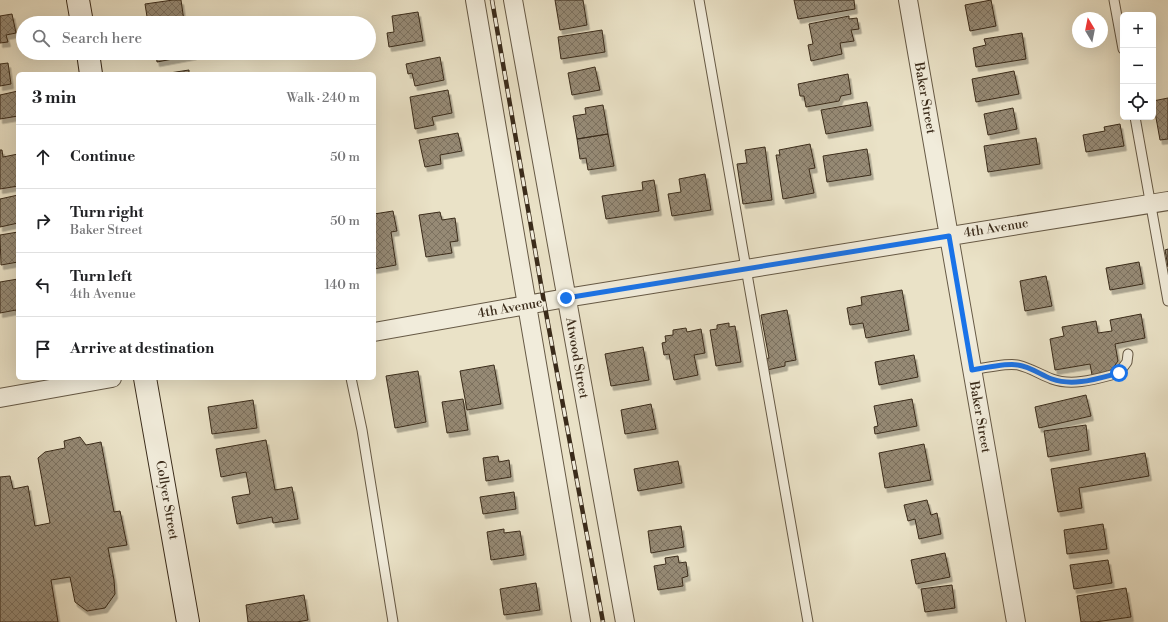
<!DOCTYPE html>
<meta charset="utf-8">
<style>
body{margin:0;font-family:"Libre Bodoni",serif;background:#f2f2f2;color:#202124}
.controls{position:absolute;right:12px;top:12px;display:grid;overflow:hidden;border-radius:6px;box-shadow:0 4px 16px #0002}
.controls button{width:36px;height:36px;display:grid;place-items:center;padding:0;border:0;border-bottom:1px solid #e0e0e0;background:#fff;color:#202124;font:20px sans-serif}
.compass{position:absolute;left:1072px;top:12px;width:36px;height:36px;border-radius:50%;background:#fff;box-shadow:0 4px 16px #0002;rotate:350deg}
.stop{position:absolute;width:12px;height:12px;margin:-9px;border:3px solid #1a73e8;border-radius:50%;background:#fff}
.stop.end{background:#1a73e8;border-color:#fff;box-shadow:0 1px 4px #0008}
.list{margin:0;padding:0;list-style:none}
h2{display:flex;justify-content:space-between;align-items:center;height:52px;margin:0;padding:0 16px;font-size:17px}
h2 small{font-size:13px;font-weight:400;color:#757577}
.list li{display:grid;grid-template-columns:26px 1fr auto;gap:12px;align-items:center;box-sizing:border-box;height:64px;padding:0 16px;border-top:1px solid #e0e0e0}
.list b{display:block;font-size:15px;white-space:nowrap}
.list p{margin:0;font-size:13px;white-space:nowrap;color:#757577}
.list em{font-size:13px;font-style:normal;color:#757577}
.icon{flex:none;width:22px;height:22px;fill:none;stroke:currentColor;stroke-width:2;stroke-linecap:round;stroke-linejoin:round}
.map{position:relative;flex:none;width:1168px;height:622px;overflow:hidden}
.search{position:absolute;background:#fff;box-shadow:0 4px 16px #0002;left:16px;top:16px;width:360px;height:44px;display:flex;align-items:center;gap:10px;box-sizing:border-box;padding:0 14px;border-radius:22px;color:#757577;font-size:15px}
.panel{position:absolute;background:#fff;box-shadow:0 4px 16px #0002;left:16px;top:72px;width:360px;height:308px;border-radius:6px}
.map>svg:first-child{display:block}
.building{fill:url(#building-cross-hatch);stroke:#3a2b1a;filter:url(#shadow)}
.lines{fill:none;stroke-linecap:round;stroke-linejoin:round}
.lane-casing{stroke:#665945;stroke-width:11}
.street-casing{stroke:#665945;stroke-width:20}
.secondary-casing{stroke:#3a2b1a;stroke-width:24}
.lane{stroke:#f1ecdb;stroke-width:9}
.street{stroke:#f1ecdb;stroke-width:18}
.secondary{stroke:#f1ecdb;stroke-width:22}
.rail-casing{stroke:#3a2b1a;stroke-width:4.5}
.rail{stroke:#f1ecdb;stroke-width:3;stroke-dasharray:9;stroke-linecap:butt}
.route{stroke:#1a73e8;stroke-width:5}
.labels{text-anchor:middle;dominant-baseline:central;stroke-width:3;stroke-linejoin:round;paint-order:stroke}
.street-label{font-size:13px;fill:#3a2b1a;stroke:#f1ecdb}
</style>
<div class="map">
<svg width="1168" height="622" viewBox="0 0 1168 622">
<defs>
<pattern id="building-cross-hatch" width="8" height="8" patternUnits="userSpaceOnUse"><rect width="8" height="8" fill="#968a74"/><path d="M0 0l8 8M0 8l8-8" fill="none" stroke="#7b715e"/></pattern>
<filter id="shadow"><feDropShadow dx="2.5" dy="4.5" stdDeviation="0" flood-color="#0004"/></filter>
</defs>
<rect width="100%" height="100%" fill="#eae2c7"/>
<filter id="stains"><feTurbulence type="fractalNoise" baseFrequency=".005" numOctaves="4"/><feColorMatrix values="0 0 0 0 .2 0 0 0 0 .09 0 0 0 0 .02 0 0 0 .5 -.17"/></filter>
<radialGradient id="worn" r=".72"><stop offset=".6" stop-color="#630" stop-opacity="0"/><stop offset="1" stop-color="#630" stop-opacity=".3"/></radialGradient>
<!-- building -->
<path class="building" d="M173,0H181L184,21L172,23H148L145,4Z
M555,0H583L587,25L560,30Z
M794,0H854L855,9L798,19Z
M991,0L996,26L970,31L965,5Z
M418,12L423,41L389,47L387,33L394,32L392,16Z
M12,14L16,33L6,35L8,42L0,43V16Z
M849,16V19L857,18L859,29L851,30L854,41L840,43L842,54L811,61L808,45L813,44L809,24Z
M602,30L605,52L561,59L558,37Z
M1022,33L1026,59L976,67L973,48L986,45L984,39Z
M156,53H193L194,55L157,62Z
M440,57L444,80L415,86L412,73L408,74L406,64Z
M8,63L11,84L0,86V64Z
M595,67L600,90L572,95L568,73Z
M189,70V74H163Z
M1014,71L1019,94L976,102L972,79Z
M848,74L851,94L841,96L839,101L806,107L804,96H800L798,84Z
M448,90L452,113L432,117L434,125L415,129L410,97Z
M18,91V116L0,119V95Z
M1168,98V139L1160,140L1153,101Z
M867,102L871,126L826,134L821,110Z
M603,105L608,134L577,139L573,116L586,114L585,108Z
M1013,108L1017,129L988,135L984,114Z
M1120,124L1124,146L1086,152L1083,135L1105,131L1104,127Z
M458,133L462,151L440,155L441,164L425,167L419,140Z
M608,134L614,166L588,170L586,158L580,159L577,139Z
M1036,138L1040,164L988,172L984,146Z
M810,144L815,168L809,169L814,193L783,199L776,155H780L779,150Z
M765,147L772,200L743,204L737,164L747,163L745,150Z
M867,149L871,175L827,182L823,156Z
M0,150H2L3,157L18,154V186L0,189Z
M705,174L711,210L672,216L668,194L681,192L679,179Z
M654,180L659,211L606,219L602,196L643,190L642,182Z
M18,195V223L0,227V199Z
M393,211L397,231L391,232L396,265L374,269V214Z
M440,212L442,220L455,218L458,241L450,242L452,253L426,257L419,215Z
M18,232V262L1,265L0,235Z
M1168,249V267L1165,250Z
M1139,262L1143,284L1110,290L1106,268Z
M1046,276L1052,306L1025,311L1020,281Z
M18,279V319L16,310L0,313V282Z
M902,290L909,330L866,338L863,323L850,325L847,308L862,305L861,297Z
M787,310L796,360L785,362V366L767,370L765,359L769,358L761,315Z
M1141,314L1145,338L1115,344L1118,361L1110,372L1092,375L1090,364L1055,370L1050,339L1064,336L1062,327L1096,321L1098,333L1112,331L1110,320Z
M729,323V327L735,326L741,362L716,366L710,330L717,329V325Z
M686,328L687,332L701,329L705,353L694,355L698,375L674,380L669,354L664,355L662,343L666,342L665,336L673,335V330Z
M643,347L649,380L611,386L605,354Z
M914,355L918,377L879,385L875,362Z
M494,365L501,404L467,410L460,371Z
M418,371L426,422L395,428L386,376Z
M1086,395L1091,416L1039,428L1035,407Z
M463,399L468,430L447,433L442,402Z
M912,399L917,426L875,434L874,427L878,426L874,406Z
M253,400L257,428L212,434L208,407Z
M651,404L656,429L625,434L621,410Z
M1086,425L1089,450L1048,457L1044,431Z
M80,437L86,445L101,442L114,512L120,511L127,545L108,548L114,580L115,594L105,608L87,611L75,602L70,577L51,580L58,622H0V477L10,476L13,489L28,486L35,526L50,523L38,458L45,452L65,448L64,441Z
M266,440L275,490L292,487L298,519L273,523L272,517L237,524L232,497L250,494L246,472L221,477L216,449Z
M924,444L931,480L885,488L879,453Z
M1145,453L1149,476L1079,488L1082,508L1058,512L1051,469Z
M498,456L499,462L509,460L511,477L486,481L483,458Z
M678,461L682,483L638,491L634,469Z
M514,492L516,509L483,514L480,497Z
M927,500L931,515L937,513L941,534L919,539L915,519L908,521L904,505Z
M1103,524L1107,549L1067,554L1064,530Z
M681,526L684,547L651,553L648,531Z
M504,529V533L520,531L524,555L491,560L487,532Z
M945,553L950,577L916,584L911,560Z
M678,556L679,563L686,562L688,576L682,578L683,586L658,590L654,566L666,564L665,558Z
M1108,560L1112,583L1074,589L1070,565Z
M536,583L540,610L504,615L500,589Z
M952,585L955,608L925,612L921,589Z
M1126,588L1131,617L1095,622H1081L1077,596Z
M304,595L308,620L297,622H248L246,605Z"/>
<g class="lines">
<!-- lane casing -->
<g class="lane-casing">
<path id="lane" d="M699,0L808,622
M1114,0L1123,49
M1135,117L1168,301
M972,370C982,368 1010,363 1018,365C1031,368 1041,375 1052,379C1074,387 1099,378 1119,373L1127,362L1128,354
M351,378L362,430L393,622"/>
</g>
<!-- street casing -->
<g class="street-casing">
<path id="street" d="M475,0L581,622
M513,0L625,622
M908,0L1016,622
M374,332L566,298L1168,201
M0,398L112,378"/>
</g>
<!-- secondary casing -->
<g class="secondary-casing">
<path id="secondary" d="M78,0L82,23
M88,53L91,74
M145,378L188,622"/>
</g>
<!-- lane -->
<use href="#lane" class="lane"/>
<!-- street -->
<use href="#street" class="street"/>
<!-- secondary -->
<use href="#secondary" class="secondary"/>
<!-- rail casing -->
<g class="rail-casing">
<path id="rail" d="M492,0L544,302L603,622"/>
</g>
<!-- rail -->
<use href="#rail" class="rail"/>
</g>
<g class="lines">
<!-- route -->
<path class="route" d="M566,298L949,236L972,370C982,368 1010,363 1018,365C1031,367 1041,375 1052,379C1074,387 1099,378 1119,373"/>
</g>
<g class="labels">
<!-- street labels -->
<g class="street-label">
<text transform="translate(925 98) rotate(80)">Baker Street</text>
<text transform="translate(996 228) rotate(-9)">4th Avenue</text>
<text transform="translate(510 308) rotate(-10)">4th Avenue</text>
<text transform="translate(577 358) rotate(80)">Atwood Street</text>
<text transform="translate(980 417) rotate(80)">Baker Street</text>
<text transform="translate(167 500) rotate(80)">Collyer Street</text>
</g>
</g>
<rect width="100%" height="100%" filter="url(#stains)"/>
<rect width="100%" height="100%" fill="url(#worn)"/>
</svg>
<div class="controls">
<button>+</button>
<button>−</button>
<button><svg class="icon" aria-label="locate" viewBox="0 0 24 24"><circle cx="12" cy="12" r="6"/><path d="M12 2v4M12 18v4M2 12h4M18 12h4"/></svg></button>
</div>
<svg class="compass" viewBox="-18 -18 36 36"><path d="M0-13l5 13h-10z" fill="#e53935"/><path d="M0 13l5-13h-10z" fill="#757577"/></svg>
<div class="stop" style="left:1119px;top:373px"></div>
<div class="stop end" style="left:566px;top:298px"></div>
<div class="search"><svg class="icon" aria-label="search" viewBox="0 0 24 24"><circle cx="10" cy="10" r="6"/><path d="M15 15l6 6"/></svg>Search here</div>
<section class="panel">
<h2>3 min<small>Walk · 240 m</small></h2>
<ul class="list">
<li><svg class="icon" aria-label="ahead" viewBox="0 0 24 24"><path d="M12 20V5M6 11l6-6 6 6"/></svg><div><b>Continue</b></div><em>50 m</em></li>
<li><svg class="icon" aria-label="right" viewBox="0 0 24 24"><path d="M7 20v-9h11M14 6l5 5-5 5"/></svg><div><b>Turn right</b><p>Baker Street</p></div><em>50 m</em></li>
<li><svg class="icon" aria-label="left" viewBox="0 0 24 24"><path d="M17 20v-9H6M10 6l-5 5 5 5"/></svg><div><b>Turn left</b><p>4th Avenue</p></div><em>140 m</em></li>
<li><svg class="icon" aria-label="arrive" viewBox="0 0 24 24"><path d="M6 21V4h12l-3 4 3 4H6"/></svg><div><b>Arrive at destination</b></div></li>
</ul>
</section>
</div>
